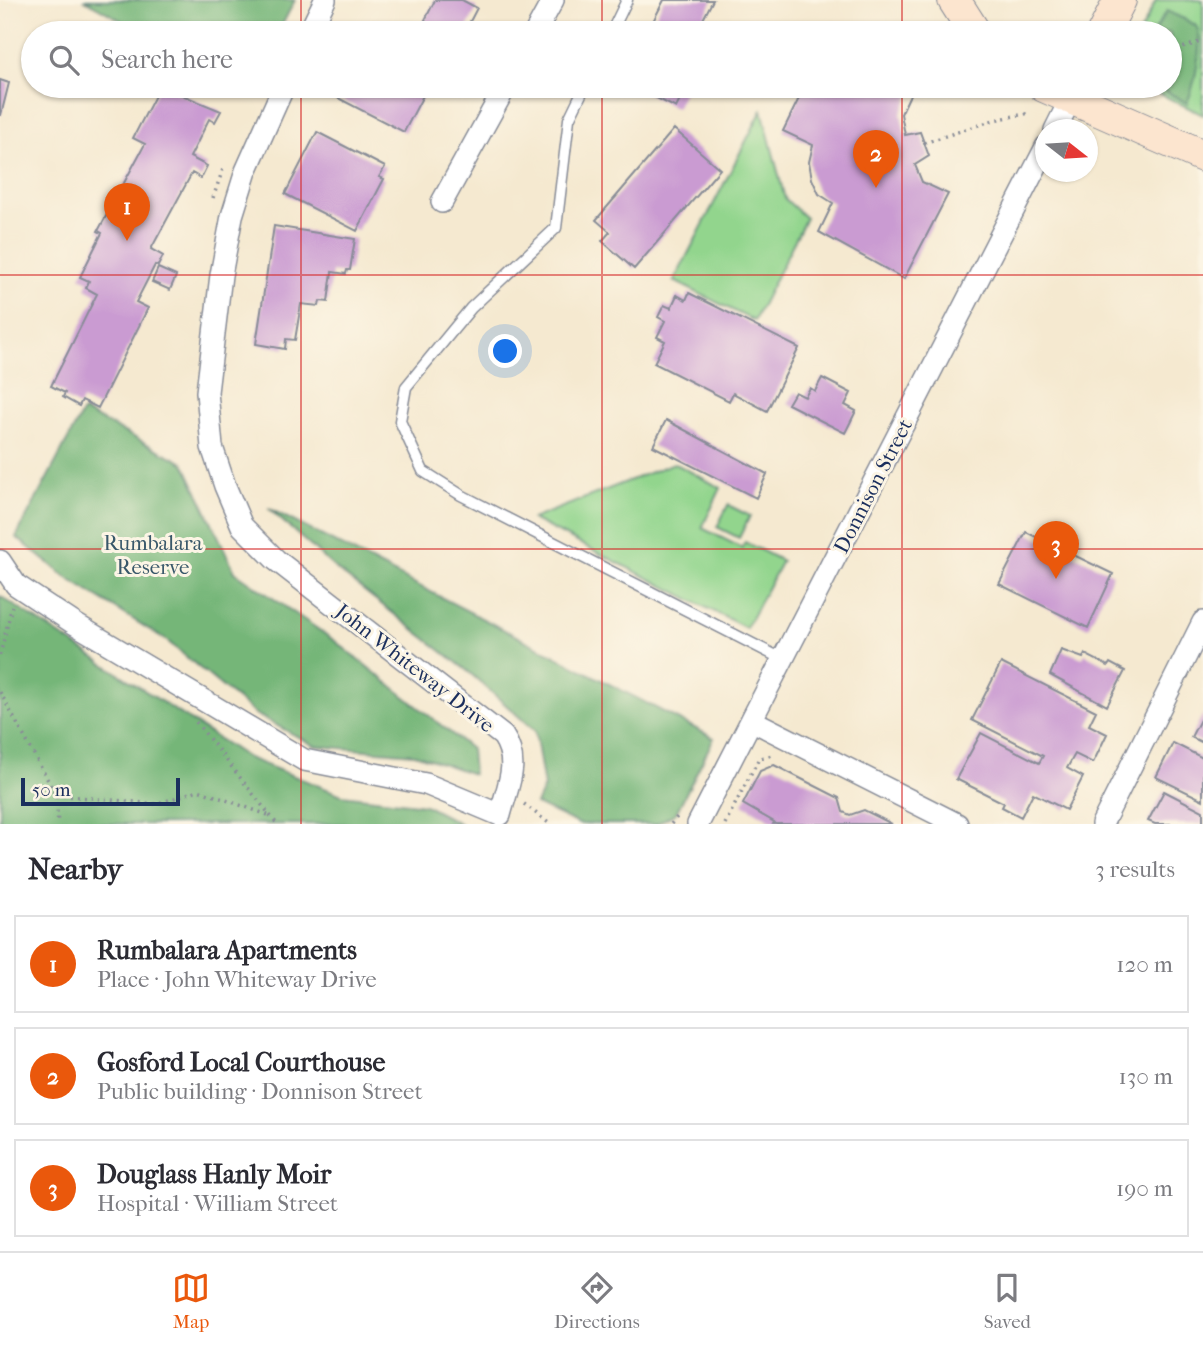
<!DOCTYPE html>
<meta charset="utf-8">
<style>
body{margin:0;font-family:"IM FELL French Canon",serif;background:#f7f7f7;color:#2b2b33}
.compass{position:absolute;left:1035px;top:119px;width:63px;height:63px;border-radius:50%;background:#fff;box-shadow:0 2px 5px #0004;rotate:107deg}
.scale{position:absolute;left:21px;bottom:18px;width:159px;box-sizing:border-box;padding-left:7px;border:4px solid #1b2f5e;border-top:0;font-size:19px;line-height:24px;white-space:nowrap;color:#1b2f5e;-webkit-text-stroke:5px #fcf5e5;paint-order:stroke}
.you{position:absolute;left:506px;top:352px;width:24px;height:24px;margin:-18px;border:5px solid #fff;border-radius:50%;background:#1a73e8;box-shadow:0 0 0 10px #1a73e833}
.badge{display:grid;place-items:center;width:46px;height:46px;border-radius:50%;background:#ea580c;color:#fff;font-size:23px;font-weight:700}
.pin{position:absolute;translate:-50% -58px;filter:drop-shadow(0 2px 4px #0008)}
.pin::after{content:'';position:absolute;top:37px;width:24px;height:21px;background:inherit;clip-path:polygon(0 0,100% 0,50% 100%)}
.list{margin:0;padding:0;list-style:none}
h2{display:flex;justify-content:space-between;align-items:center;height:91px;margin:0;padding:0 28px;font-size:30px}
h2 small{font-size:23px;font-weight:400;color:#7c7c81}
.list li{display:grid;grid-template-columns:46px 1fr auto;gap:21px;align-items:center;box-sizing:border-box;height:98px;margin:0 14px 14px;padding:0 14px;border:2px solid #e1e1e2;border-radius:0px}
.list b{display:block;font-size:26px;white-space:nowrap}
.list p{margin:0;font-size:23px;white-space:nowrap;color:#7c7c81}
.list em{font-size:23px;font-style:normal;color:#7c7c81}
.icon{flex:none;width:38px;height:38px;fill:none;stroke:currentColor;stroke-width:2;stroke-linecap:round;stroke-linejoin:round}
.map{position:relative;flex:none;width:1203px;height:824px;overflow:hidden}
.search{position:absolute;background:#fff;box-shadow:0 2px 5px #0004;left:21px;right:21px;top:21px;height:77px;display:flex;align-items:center;gap:18px;box-sizing:border-box;padding:0 24px;border-radius:38px;color:#7c7c81;font-size:26px}
.sheet{height:427px;background:#fff}
nav{display:flex;justify-content:space-around;align-items:center;box-sizing:border-box;height:98px;border-top:2px solid #e1e1e2;background:#fff;font-size:19px;color:#7c7c81}
nav a{display:grid;justify-items:center;gap:4px}
nav .on{color:#ea580c}
.map>svg:first-child{display:block}
.green{fill:#92d58d;stroke:#568276;stroke-width:2}
.forest{fill:#75b678;stroke:#48726b;stroke-width:2}
.building{fill:#ca9bd2}
.lines{fill:none;stroke-linecap:round;stroke-linejoin:round}
.lane-casing{stroke:#888c97;stroke-width:13}
.street-casing{stroke:#888c97;stroke-width:24}
.secondary-casing{stroke:#888c97;stroke-width:34}
.path{stroke:#888c97;stroke-width:3.5;stroke-dasharray:2 5;stroke-linecap:butt}
.lane{stroke:#fff;stroke-width:10}
.street{stroke:#fff;stroke-width:21}
.secondary{stroke:#fce5cf;stroke-width:32}
.grid{fill:none;stroke:#d62828;stroke-width:2;stroke-opacity:0.55}
.labels{text-anchor:middle;dominant-baseline:central;stroke-width:6;stroke-linejoin:round;paint-order:stroke}
.street-label{font-size:21px;fill:#1b2f5e;stroke:#fcf5e5}
.park-label{font-size:21px;fill:#39586a;stroke:#fcf5e5}
</style>
<div class="map">
<svg width="1203" height="824" viewBox="0 0 1203 824">
<rect width="100%" height="100%" fill="#fcf5e5"/>
<filter id="ink" filterUnits="userSpaceOnUse"><feTurbulence type="fractalNoise" baseFrequency=".0143" numOctaves="2"/><feDisplacementMap in="SourceGraphic" scale="14" xChannelSelector="R" yChannelSelector="G"/><feConvolveMatrix kernelMatrix="1 2 1 2 8 2 1 2 1" color-interpolation-filters="sRGB"/></filter>
<filter id="wash" filterUnits="userSpaceOnUse"><feTurbulence type="fractalNoise" baseFrequency=".00686" numOctaves="4" result="noise"/><feDisplacementMap in="SourceGraphic" scale="28" xChannelSelector="R" yChannelSelector="G"/><feGaussianBlur stdDeviation="1.57" result="paint"/><feColorMatrix in="noise" values="0 0 0 0 0 0 0 0 0 0 0 0 0 0 0 0 0 1.4 0 .05"/><feComposite in="paint" operator="in"/></filter>
<g filter="url(#wash)">
<rect width="100%" height="100%" fill="#f5e9d0"/>
<!-- green -->
<path class="green" d="M1156,0H1203V115L1144,86H1170V33H1140Z
M762,110L785,199L806,218L754,321L674,281Z
M674,463L721,488L702,528L742,548L745,542L782,561L746,628L532,519Z
M728,505L750,516L739,538L717,527Z"/>
<!-- forest -->
<path class="forest" d="M85,0H295L278,33H143Z
M1167,11C1176,16 1190,20 1197,27C1203,44 1195,85 1187,103L1156,86H1170V33H1153Z
M83,411L184,463L235,572L335,641L471,749L473,774L415,754L315,746L255,714L166,640L67,578L16,537Z
M268,508L714,738L676,813L656,824H579L536,804L544,787L535,731L470,673L336,569Z
M0,596L248,758L342,795L425,805L461,824H0Z"/>
<g id="blocks">
<!-- building -->
<path class="building" d="M435,0H462L477,8L464,33H430L421,28Z
M664,0H713L696,33H647Z
M376,23L396,33H371Z
M0,80L9,83L1,115H0Z
M160,86L221,111L215,122L209,119L190,157L207,166L201,178L192,173L151,249L163,256L158,266L155,265L136,302L148,308L98,408L82,400L79,406L63,397L65,393L51,386L97,294L86,288L89,281L80,277L102,233L98,231L145,144L133,138Z
M345,86H376L382,89L383,86H428L404,132L338,98Z
M633,86H687L676,108Z
M805,86H914L901,114L905,135L920,132L929,156L915,165L922,182L948,194L904,279L819,232L833,203L819,194L812,179L809,162L813,145L783,131Z
M674,129L720,169L634,269L602,241L610,232L596,220Z
M317,132L385,167L379,177L384,179L357,231L285,194Z
M274,226L355,239L350,270H347L346,274L332,272L328,302L320,301L319,306L301,304L295,340L286,339L285,349L256,344Z
M158,268L176,276L170,290L152,282Z
M689,293L799,348L767,411L733,393L729,401L654,363L665,341L657,337L665,321L658,317L664,305L671,308L677,295L686,300Z
M822,378L851,393L845,405L856,411L845,433L788,404L795,392L805,397L810,388L815,391Z
M666,420L767,474L756,498L653,446Z
M1026,532L1113,574L1088,628L999,584Z
M1061,650L1083,658L1085,654L1108,666L1110,663L1125,671L1107,706L1050,675Z
M1001,663L1096,711L1089,725L1107,734L1093,763L1075,754L1067,768L1083,777L1066,810L1033,793L1021,817L1002,807L1004,803L956,779L981,733L1039,763L1043,756L972,720Z
M1203,714V743L1191,737Z
M1173,743L1203,758V800L1156,777Z
M774,765L839,798L843,812L850,815L864,810L892,824H773L774,822L743,804L760,771Z
M1164,791L1203,811V824H1155L1148,821Z"/>
</g>
</g>
<g filter="url(#ink)">
<use href="#blocks" fill-opacity="0" stroke="#888c97" stroke-width="2"/>
<g class="lines">
<!-- lane casing -->
<g class="lane-casing">
<path id="lane" d="M611,33L627,0
M585,86L569,119L556,228L471,308L406,387L400,421L423,471L461,495L784,660"/>
</g>
<!-- street casing -->
<g class="street-casing">
<path id="street" d="M309,33L325,0
M535,33L553,0
M1055,130L1071,98
M442,202L506,86
M0,561L16,585L75,624L304,760L426,784L500,815C507,787 521,763 503,736L276,560L242,526L225,486L212,447L207,392L221,275L232,216L246,171L284,86
M753,721L957,824
M698,824L1046,147
M1102,824L1203,622"/>
</g>
<!-- secondary casing -->
<g class="secondary-casing">
<path id="secondary" d="M954,0L975,33
M1103,33L1120,0
M1044,86L1203,156"/>
</g>
<!-- path -->
<path class="path" d="M1170,52L1203,41
M924,143L994,120L1030,113
M213,198L223,169
M0,655L12,606
M0,692L56,795L58,824
M196,722L277,824
M56,795L157,804L198,790L268,815
M524,804L550,824
M671,824L677,817
M725,824L759,758L773,755"/>
<!-- lane -->
<use href="#lane" class="lane"/>
<!-- street -->
<use href="#street" class="street"/>
<!-- secondary -->
<use href="#secondary" class="secondary"/>
</g>
</g>
<!-- grid -->
<path class="grid" d="M301,0V33M602,0V33M902,0V33M301,86V824M602,86V824M902,86V824M0,275H1203M0,549H1203"/>
<g class="labels">
<!-- street labels -->
<g class="street-label">
<text transform="translate(873 486) rotate(-63)">Donnison Street</text>
<text transform="translate(415 668) rotate(38)">John Whiteway Drive</text>
</g>
<!-- park labels -->
<g class="park-label">
<text x="153" y="543">Rumbalara<tspan x="153" dy="24">Reserve</tspan></text>
</g>
</g>
</svg>
<svg class="compass" viewBox="-18 -18 36 36"><path d="M0-13l5 13h-10z" fill="#e53935"/><path d="M0 13l5-13h-10z" fill="#7c7c81"/></svg>
<div class="scale">50 m</div>
<div class="you"></div>
<div class="pin badge" style="left:127px;top:241px">1</div>
<div class="pin badge" style="left:876px;top:188px">2</div>
<div class="pin badge" style="left:1056px;top:579px">3</div>
<div class="search"><svg class="icon" aria-label="search" viewBox="0 0 24 24"><circle cx="10" cy="10" r="6"/><path d="M15 15l6 6"/></svg>Search here</div>
</div>
<section class="sheet">
<h2>Nearby<small>3 results</small></h2>
<ul class="list">
<li><span class="badge">1</span><div><b>Rumbalara Apartments</b><p>Place · John Whiteway Drive</p></div><em>120 m</em></li>
<li><span class="badge">2</span><div><b>Gosford Local Courthouse</b><p>Public building · Donnison Street</p></div><em>130 m</em></li>
<li><span class="badge">3</span><div><b>Douglass Hanly Moir</b><p>Hospital · William Street</p></div><em>190 m</em></li>
</ul>
</section>
<nav>
<a class="on"><svg class="icon" aria-label="map" viewBox="0 0 24 24"><path d="M3 6l6-2 6 2 6-2v14l-6 2-6-2-6 2zM9 4v14M15 6v14"/></svg>Map</a>
<a><svg class="icon" aria-label="directions" viewBox="0 0 24 24"><path d="M12 3l9 9-9 9-9-9zM9 14v-3h6M13 9l2 2-2 2"/></svg>Directions</a>
<a><svg class="icon" aria-label="saved" viewBox="0 0 24 24"><path d="M7 4h10v16l-5-4-5 4z"/></svg>Saved</a>
</nav>
